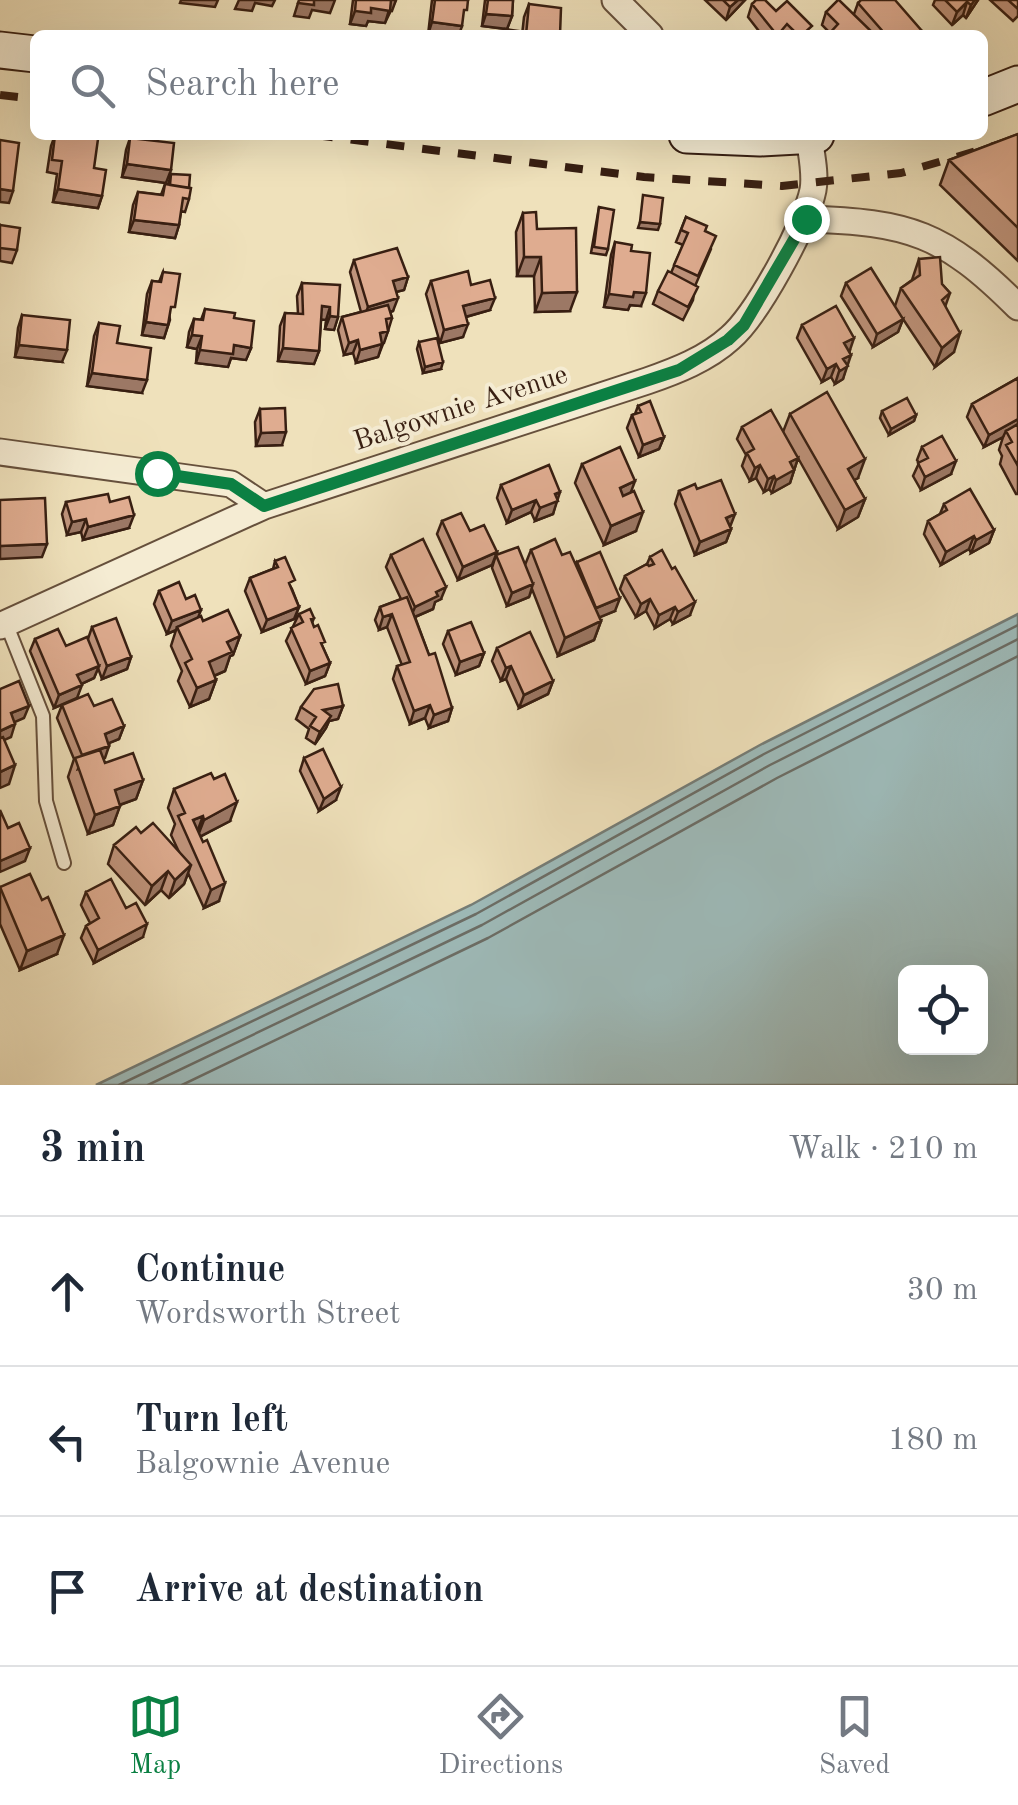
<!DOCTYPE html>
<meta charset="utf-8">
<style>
body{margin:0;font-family:"Old Standard TT",serif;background:#f6f6f7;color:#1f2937}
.controls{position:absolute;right:30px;bottom:30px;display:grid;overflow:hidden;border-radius:15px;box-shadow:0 10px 40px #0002}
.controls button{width:90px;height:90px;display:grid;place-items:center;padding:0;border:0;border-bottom:2px solid #e0e1e3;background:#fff;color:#1f2937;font:50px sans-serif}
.stop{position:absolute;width:30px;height:30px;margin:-22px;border:8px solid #0b8043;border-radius:50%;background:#fff}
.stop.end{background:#0b8043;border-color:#fff;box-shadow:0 2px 10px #0008}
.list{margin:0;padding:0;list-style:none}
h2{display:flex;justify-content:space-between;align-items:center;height:130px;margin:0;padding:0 40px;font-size:42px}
h2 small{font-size:32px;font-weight:400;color:#747a83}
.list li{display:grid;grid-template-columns:65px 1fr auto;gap:30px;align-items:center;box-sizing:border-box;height:150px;padding:0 40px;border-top:2px solid #e0e1e3}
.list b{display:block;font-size:38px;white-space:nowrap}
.list p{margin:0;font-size:32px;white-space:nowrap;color:#747a83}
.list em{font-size:32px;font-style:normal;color:#747a83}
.icon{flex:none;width:55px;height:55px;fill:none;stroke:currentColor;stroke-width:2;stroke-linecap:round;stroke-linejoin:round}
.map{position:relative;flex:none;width:1018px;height:1085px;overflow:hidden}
.search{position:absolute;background:#fff;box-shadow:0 10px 40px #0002;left:30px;right:30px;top:30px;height:110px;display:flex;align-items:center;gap:25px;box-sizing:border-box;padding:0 35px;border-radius:15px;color:#747a83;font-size:38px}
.sheet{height:580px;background:#fff}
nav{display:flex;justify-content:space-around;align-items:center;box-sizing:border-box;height:140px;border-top:2px solid #e0e1e3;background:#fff;font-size:28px;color:#747a83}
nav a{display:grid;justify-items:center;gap:5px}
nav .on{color:#0b8043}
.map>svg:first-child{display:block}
.water{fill:#9ebbba;stroke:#757d77;stroke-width:2.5;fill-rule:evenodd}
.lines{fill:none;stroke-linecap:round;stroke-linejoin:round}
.shore{stroke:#6b6d66;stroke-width:2.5}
.lane-casing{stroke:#66503c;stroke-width:16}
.street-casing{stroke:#66503c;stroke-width:29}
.secondary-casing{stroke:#381f12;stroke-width:39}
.lane{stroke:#f5ecd3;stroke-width:12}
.street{stroke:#f5ecd3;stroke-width:25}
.secondary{stroke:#f5ecd3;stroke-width:35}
.rail{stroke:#381f12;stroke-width:8;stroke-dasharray:18 18;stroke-linecap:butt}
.wall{fill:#c0947c;stroke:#381f12;stroke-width:2.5}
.shaded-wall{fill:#9c7865;stroke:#381f12;stroke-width:2.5}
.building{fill:#dfac90;stroke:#381f12;stroke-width:2.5}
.route{stroke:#0b8043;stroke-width:12}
.labels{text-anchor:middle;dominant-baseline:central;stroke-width:8;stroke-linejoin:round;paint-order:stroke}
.street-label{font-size:28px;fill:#381f12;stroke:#f5ecd3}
</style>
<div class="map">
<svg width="1018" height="1085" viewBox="0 0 1018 1085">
<rect width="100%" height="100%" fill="#efe1bb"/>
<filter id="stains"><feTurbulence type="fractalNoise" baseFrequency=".002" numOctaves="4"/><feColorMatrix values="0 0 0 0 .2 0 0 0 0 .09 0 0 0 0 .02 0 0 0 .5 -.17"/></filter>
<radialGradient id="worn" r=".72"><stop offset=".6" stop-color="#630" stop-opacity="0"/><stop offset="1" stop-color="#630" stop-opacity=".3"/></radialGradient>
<!-- water -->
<path class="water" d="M1018,614V1085H96L471,905L760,745ZM906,972H980V1048H906Z"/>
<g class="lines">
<!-- shore -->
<path class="shore" d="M119,1085L476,914L764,754L1018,625
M148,1085L482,925L770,765L1018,639
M182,1085L488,938L777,778L1018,656"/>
<!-- lane casing -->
<g class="lane-casing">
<path id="lane" d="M6,623L43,716L46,801L64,863"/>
</g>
<!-- street casing -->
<g class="street-casing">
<path id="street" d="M615,0L650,35
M806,219C909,222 944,233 1018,307
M0,452L231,484L264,506
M0,626L264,506L647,381C676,371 707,359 730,338C757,315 806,225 813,190C816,173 811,153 809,136"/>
</g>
<!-- secondary casing -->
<g class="secondary-casing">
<path id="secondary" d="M0,50L35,54
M983,98L1018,84
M687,135L760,138L816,135"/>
</g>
<!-- lane -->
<use href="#lane" class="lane"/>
<!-- street -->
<use href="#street" class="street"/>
<!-- secondary -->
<use href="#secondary" class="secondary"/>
<!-- rail -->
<path class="rail" d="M0,95L35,99
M315,135L644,177L782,186L901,173L1018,139"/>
</g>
<!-- wall -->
<path class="wall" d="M353,0H396L385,23L368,21L366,26L350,24Z
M432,0H468L428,35Z
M485,0H513L512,16L507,29L519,35H503L505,29L482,26Z
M705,0H745L726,20Z
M935,0H978L966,18L963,15L952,25L933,5Z
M990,0H1018V16L1013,21Z
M858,3L922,31L921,35H828L830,33L822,25L826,12L854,14Z
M529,4L560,35H522L524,17Z
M752,4L776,11L808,35H762L748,17Z
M1018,134V261L940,185L949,160Z
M55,135L94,168L102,196L98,208L53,202L57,174L47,172L51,146Z
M130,138L166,183L122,177L126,150Z
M171,174L189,199L185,212L181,211L179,225L175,238L129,232L133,205L138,192L161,195L165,184L168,185Z
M599,207L608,249L606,255L591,253Z
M523,213L537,229L570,311L535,312L534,276H517L516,232Z
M686,217L705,231L711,249L695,286L693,300L683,320L653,304L658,291L671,273L683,245L676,242Z
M0,225L17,250L12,263L0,261Z
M615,242L631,251L641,306L630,305L628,310L604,307L611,255Z
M919,259L950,293L945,307L954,352L935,367L903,319L898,332L873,347L841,296L846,283L895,306L901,288L912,280Z
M354,260L408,277L404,290L396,292L393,311L390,312L392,318L388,331L378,357L356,363L353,353L344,355L338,330L342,317L361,312L350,272Z
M163,272L170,320L164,338L142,335L147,294L152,281L159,282Z
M431,281L471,285L490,310L466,317L463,337L440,343L426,294Z
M302,283L338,317L334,330L325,329L326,320L321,319L319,351L314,364L278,361L280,326L285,313L298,314L297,296Z
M205,309L234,318L251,348L246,360L231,358L228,367L196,363L197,349L187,347L189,332L194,319L201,320Z
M22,315L62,362L15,357L18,328Z
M99,323L117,343L142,393L87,386L94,336Z
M802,325L850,350L843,379L835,384L831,377L822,382L797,338Z
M419,342L441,369L423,373L417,349Z
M1018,378V494H1016L1000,464L1002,456L999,450L1003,437L984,447L967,417L972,404Z
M638,406L664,437L659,449L639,457L627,428L632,415L635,414Z
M260,409L282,445L256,446L255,422Z
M882,411L916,415L914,421L889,435L880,418Z
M790,414L858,478L854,480L865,499L858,517L838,529L798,458L790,483L772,493L769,489L764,492L756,478L750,481L742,466L746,455L737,439L742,427L783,432Z
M922,447L951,474L921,490L913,476L919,463L917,460Z
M582,464L631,493L636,531L604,545L575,483Z
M501,485L557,499L553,514L535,521L531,512L507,523L497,498Z
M697,489L731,529L726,542L695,555L675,504L679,491Z
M66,502H110L129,528L83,540L81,532L67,535L62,514Z
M944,504L994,530L989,543L971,553L969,549L941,565L924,534L928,521L940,514Z
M442,521L470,531L492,565L458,580L437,534Z
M531,550L562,555L576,565L577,562L615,611L599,617L601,621L594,640L558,656L532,589L529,597L507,606L492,568L496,555L525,565Z
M391,555L441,599L435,602L433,609L415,617L429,655L452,708L448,721L429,728L425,718L410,724L393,679L397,666L402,665L387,627L379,630L375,620L380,607L401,599L386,567Z
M650,557L690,615L673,624L670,619L655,628L646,611L636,617L620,589L625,576L647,564Z
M275,561L292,589L299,607L294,619L262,632L245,591L250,578L273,569Z
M159,591L186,599L203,621L240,636L233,655L230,656L225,671L214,676L216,680L209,699L190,707L178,681L182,671L171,646L176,630L167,634L154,604Z
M299,614L314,618L312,623L330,663L325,676L306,684L286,641Z
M92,627L131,657L127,669L102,679L98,668L94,678L81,684L77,698L54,708L30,651L35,639L66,646L88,639Z
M448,631L484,653L479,666L456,675L443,644Z
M497,648L553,681L548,694L519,708L506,679L501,681L492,661Z
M62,705L94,706L124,726L119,739L108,743L109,746L103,759L105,763L143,780L136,799L120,805L113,825L88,834L68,777L74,759L57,718Z
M343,706L338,719L329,721L326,728L315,744L306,738L309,729L296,719L301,707Z
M304,758L336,800L319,811L300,771Z
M174,789L230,821L200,837L219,901L204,908L188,873L184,884L169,898L161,890L145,905L108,864L114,845L179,852L171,835L175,824L168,808Z
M0,887L57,954L20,970L0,924Z
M86,892L126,908L143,937L94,963L81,938L86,926L90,923L81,905Z"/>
<!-- shaded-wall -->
<path class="shaded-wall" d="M181,0H218L215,7L180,3Z
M239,0H275L272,6L255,3L252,11L235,9Z
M314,0H335L330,13L312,10L309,18L294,16L298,3Z
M391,0H396L392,11L389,10L385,23L368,21L366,26L350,24L355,11L371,8Z
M738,0H745L726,20L730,7Z
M973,0H978L966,18L971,5Z
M967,2L963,15L952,25L957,12Z
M486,14L512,16L507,29L482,26Z
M432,22L462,26L459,35H428Z
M127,164L171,170L166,183L122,177Z
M0,189L13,191L9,203L0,202Z
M58,189L102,196L98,208L53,202Z
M134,220L179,225L175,238L129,232Z
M640,222L660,224L658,230L638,228Z
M524,257H541L534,276H517Z
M408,277L404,290L388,294L393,281Z
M577,292L570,311L535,312L542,293Z
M634,292L646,293L641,306L630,305L628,310L604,307L609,294Z
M398,298L393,311L363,320L368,307Z
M495,298L490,310L458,319L463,306Z
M322,306L330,307L326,320L317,319Z
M330,316L338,317L334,330L325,329Z
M903,319L898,332L873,347L877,334Z
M146,322L168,325L164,338L142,335Z
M468,324L463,337L440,343L444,330Z
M388,331L384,343L375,346L380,333Z
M960,333L954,352L935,367L942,348Z
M192,335L202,336L197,349L187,347Z
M854,338L850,350L839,356L844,343Z
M358,340L353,353L344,355L349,343Z
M382,344L378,357L356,363L360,350Z
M19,345L67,350L62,362L15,357Z
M234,345L251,348L246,360L231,358L228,367L196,363L200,350Z
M283,348L319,351L314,364L278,361Z
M851,355L843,379L835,384L843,359Z
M443,362L441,369L423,373L425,367Z
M836,364L831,377L822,382L827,369Z
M92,373L147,380L142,393L87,386Z
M916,415L914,421L889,435L891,429Z
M1018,419V429L1006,431L1003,437L984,447L989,435Z
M286,432L282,445L256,446L261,433Z
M664,437L659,449L639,457L643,445Z
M798,458L790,483L772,493L776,480L790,462Z
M865,459L858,478L841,487L848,469Z
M956,461L951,474L921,490L925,477Z
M760,465L756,478L750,481L755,468Z
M774,476L769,489L764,492L768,479Z
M635,481L628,500L613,507L620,488Z
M560,492L553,514L535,521L540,508L555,494Z
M865,499L858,517L838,529L845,510Z
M536,500L531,512L507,523L512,510Z
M643,512L636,531L604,545L611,526Z
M735,514L730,527L726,518Z
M134,515L129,528L83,540L88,527Z
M86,519L81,532L67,535L72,522Z
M731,529L726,542L695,555L700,542Z
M994,530L989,543L971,553L976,540Z
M974,536L969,549L941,565L946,552Z
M47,544L42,557L0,559V546Z
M497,552L492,565L458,580L463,567Z
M533,584L529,597L507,606L512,593Z
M446,587L441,599L435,602L433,609L410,619L415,607L436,592Z
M620,598L615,611L591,621L596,608Z
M650,599L646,611L636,617L641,604Z
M695,602L690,615L673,624L678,612Z
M299,607L294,619L262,632L267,620Z
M675,607L670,619L655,628L659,615Z
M201,610L196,623L177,627L176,630L167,634L172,621Z
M392,614L387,627L379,630L383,617Z
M601,621L594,640L558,656L565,638Z
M240,636L233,655L230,656L225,671L202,681L209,662L227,642Z
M484,653L479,666L456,675L460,662Z
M131,657L127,669L102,679L107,666Z
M330,663L325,676L306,684L310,671Z
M99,666L94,678L73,688L77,675Z
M511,666L506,679L501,681L506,668Z
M216,680L209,699L190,707L197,688Z
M553,681L548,694L519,708L524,695Z
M82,685L77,698L54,708L59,695Z
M430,705L425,718L410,724L414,711Z
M29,706L24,718L6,726L11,713Z
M343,706L338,719L329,721L326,728L315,744L320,732L323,710Z
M452,708L448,721L429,728L434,715Z
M15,724L11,737L0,742V731Z
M124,726L119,739L100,747L105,734Z
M109,746L105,758L78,769L83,756Z
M15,765L9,784L0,788V772Z
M143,780L136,799L108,809L115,790Z
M341,787L336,800L319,811L324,799Z
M237,802L230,821L197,838L204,820Z
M120,806L113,825L88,834L95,815Z
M203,816L196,835L193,820Z
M30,848L25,861L0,872V861Z
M191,865L184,884L169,898L175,880Z
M168,871L161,890L145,905L152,886Z
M225,883L219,901L204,908L211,890Z
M147,924L143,937L94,963L98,950Z
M64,935L57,954L20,970L27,951Z"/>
<!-- building -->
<path class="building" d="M299,0H314V5L298,3Z
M356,0H391L390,11L371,8V13L355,11Z
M435,0H468L467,10H464L462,26L432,22Z
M488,0H513L512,16L486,14Z
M723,0H738L730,7Z
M756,0H765L776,11L787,1L812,26L802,35H798L787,24L782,30L786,35H777L752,4Z
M838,0H839L875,35H828L838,24L826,12Z
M861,0H895L922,31L918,35H886L858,3Z
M945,0H975L971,5L967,2L957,12Z
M1008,0H1018V9Z
M529,4L561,8L560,35H526Z
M505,29L519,31V35H504Z
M1018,134V228L949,160Z
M55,135H70L98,139L94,168L106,170L102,196L58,189L62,161L52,160Z
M130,138L174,143L171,170L127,164Z
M0,140L19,143L13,191L0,189Z
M171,174L190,175L189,188L170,185Z
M165,184L191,188L189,199L183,198L179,225L134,220L138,192L163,195Z
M643,195L663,198L660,224L640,222Z
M599,207L614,210L608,249L594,247Z
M536,212L537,229L576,228L577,292L542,293L541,257H524L523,213Z
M686,217L707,226L705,231L716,236L698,276L674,265L688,233L681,230Z
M0,225L20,228L17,250L0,248Z
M615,242L632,245L631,251L650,253L646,293L634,292L633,297L609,294Z
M397,248L408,277L393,281L398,298L368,307L354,260Z
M940,257L942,284L950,293L942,300L960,333L942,348L901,288L920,275L919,259Z
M871,268L903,319L877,334L846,283Z
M468,271L471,285L490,280L495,298L463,306L468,324L444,330L431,281Z
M668,271L698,287L688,307L658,291Z
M163,272L180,274L175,307H171L168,325L146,322L152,281L161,282Z
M302,283L340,285L338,317L330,316V307L322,306L319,351L283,348L285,313L303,314Z
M388,305L392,318L386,319L388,331L380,333L382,344L360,350L358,340L349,343L342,317Z
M836,306L854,338L844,343L851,355L843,359L848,366L840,371L836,364L827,369L802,325Z
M205,309L235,313L234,318L254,321L251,348L234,345L233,354L200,350L202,336L192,335L194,319L203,320Z
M22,315L70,320L67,350L19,345Z
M99,323L120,326L117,343L151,348L147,380L92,373Z
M437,338L443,362L425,367L419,342Z
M1018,378V419L989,435L972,404Z
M827,392L865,459L848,469L865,499L845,510L790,414Z
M907,398L916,415L891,429L882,411Z
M650,401L664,437L643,445L632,415L641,412L638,406Z
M285,408L286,432L261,433L260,409Z
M771,410L798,458L790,462L794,470L776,480L774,476L768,479L760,465L755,468L747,453L754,449L742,427Z
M1018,424V466L1006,445L1012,442L1006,431Z
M942,436L956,461L925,477L918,463L928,458L922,447Z
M620,447L635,481L620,488L623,496L634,491L643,512L611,526L582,464Z
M549,465L560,492L555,494L558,501L540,508L536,500L512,510L501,485Z
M721,480L735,514L726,518L731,529L700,542L679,491L695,484L697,489Z
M970,489L994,530L976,540L974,536L946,552L928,521L947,510L944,504Z
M108,494L110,502L129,497L134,515L88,527L86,519L72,522L66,502Z
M45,498L47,544L0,546V500Z
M461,513L470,531L484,525L497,552L463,567L442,521Z
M423,539L446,587L436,592L438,596L415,607L391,555Z
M555,539L562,555L570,552L601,621L565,638L531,550Z
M518,547L533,584L512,593L496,555Z
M662,550L672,569L675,567L695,602L678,612L675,607L659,615L650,599L641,604L625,576L647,564L649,566L654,564L650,557Z
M600,552L620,598L596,608L577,562Z
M285,557L295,580L289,583L299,607L267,620L250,578L278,567L275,561Z
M179,582L186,599L195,595L201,610L172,621L159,591Z
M407,597L429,655L435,653L452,708L434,715L430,705L414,711L397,666L410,662L392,614L383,617L380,607Z
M310,609L314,618L311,619L314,627L318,625L325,642L321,643L330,663L310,671L291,628L303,622L299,614Z
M228,610L240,636L227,642L232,652L209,662L216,680L197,688L185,663L192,659L177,627L201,616L203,621Z
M116,618L131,657L107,666L92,627Z
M471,622L484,653L460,662L448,631Z
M58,629L66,646L87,637L99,666L77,675L82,685L59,695L35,639Z
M530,632L553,681L524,695L511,666L506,668L497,648Z
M19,681L29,706L11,713L15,724L0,731V689Z
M338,684L343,706L323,710L331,716L320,732L310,726L316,717L301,707L314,689Z
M88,694L94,706L112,699L124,726L105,734L109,746L82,755L62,705Z
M3,737L15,765L0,772V738Z
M323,749L341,787L324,799L304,758Z
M100,750L105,763L133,753L143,780L115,790L120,806L95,815L75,758Z
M211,773L214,779L225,774L237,802L204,820L203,816L193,820L203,842L207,840L225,883L211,890L178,816L185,813L174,789Z
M0,810L8,828L19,823L30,848L0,861Z
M153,823L191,865L175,880L168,871L152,886L114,845L136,827L141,833Z
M30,874L42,900L48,897L64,935L27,951L0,887Z
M111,879L126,908L136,903L147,924L98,950L86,926L99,918L86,892Z"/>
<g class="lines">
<!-- route -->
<path class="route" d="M157,473L231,484L264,506L679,370L728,340L744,325L806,219"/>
</g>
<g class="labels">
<!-- street labels -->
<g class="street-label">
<text transform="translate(461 409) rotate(-18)">Balgownie Avenue</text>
</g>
</g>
<rect width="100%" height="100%" filter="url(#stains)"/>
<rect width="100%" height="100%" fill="url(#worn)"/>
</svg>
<div class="controls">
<button><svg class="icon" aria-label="locate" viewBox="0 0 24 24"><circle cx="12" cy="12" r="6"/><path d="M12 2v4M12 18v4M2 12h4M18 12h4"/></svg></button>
</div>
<div class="stop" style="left:157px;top:473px"></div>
<div class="stop end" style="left:806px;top:219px"></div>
<div class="search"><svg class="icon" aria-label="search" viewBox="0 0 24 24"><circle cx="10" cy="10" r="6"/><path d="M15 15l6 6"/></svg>Search here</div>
</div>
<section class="sheet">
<h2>3 min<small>Walk · 210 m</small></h2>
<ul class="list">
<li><svg class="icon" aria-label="ahead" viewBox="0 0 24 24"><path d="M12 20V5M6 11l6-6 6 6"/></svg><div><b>Continue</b><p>Wordsworth Street</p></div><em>30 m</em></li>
<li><svg class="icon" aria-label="left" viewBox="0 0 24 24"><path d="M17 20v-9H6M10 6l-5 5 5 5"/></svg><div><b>Turn left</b><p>Balgownie Avenue</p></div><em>180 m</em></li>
<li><svg class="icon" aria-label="arrive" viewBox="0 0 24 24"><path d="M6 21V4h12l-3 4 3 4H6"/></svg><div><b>Arrive at destination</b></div></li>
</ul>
</section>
<nav>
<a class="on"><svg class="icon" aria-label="map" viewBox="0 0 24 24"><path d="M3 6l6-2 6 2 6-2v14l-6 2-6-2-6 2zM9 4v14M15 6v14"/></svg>Map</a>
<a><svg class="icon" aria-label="directions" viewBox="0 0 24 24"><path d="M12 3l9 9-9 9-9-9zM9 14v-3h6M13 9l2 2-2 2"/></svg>Directions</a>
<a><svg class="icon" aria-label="saved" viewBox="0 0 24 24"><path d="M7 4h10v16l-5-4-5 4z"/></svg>Saved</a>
</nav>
